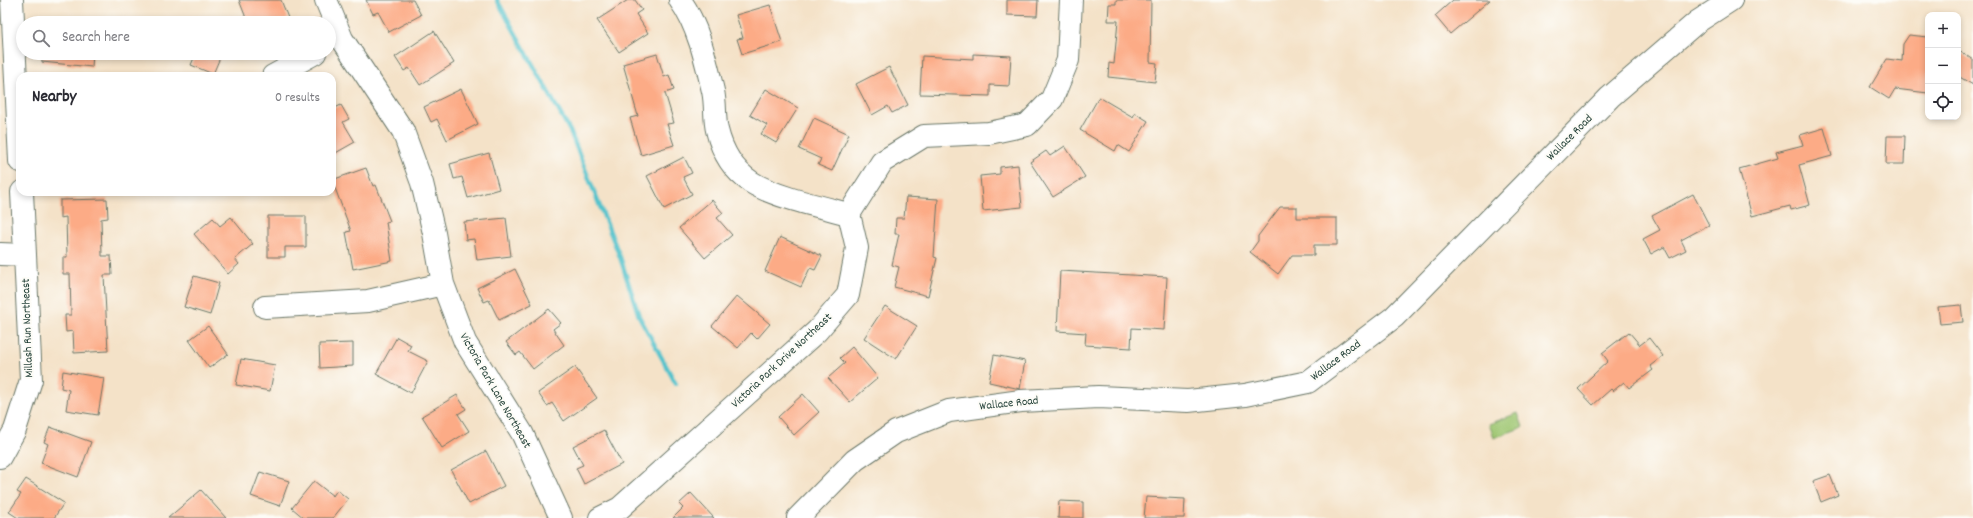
<!DOCTYPE html>
<meta charset="utf-8">
<style>
body{margin:0;font-family:Dekko,sans-serif;background:#f7f7f7;color:#2b2b33}
.controls{position:absolute;right:12px;top:12px;display:grid;overflow:hidden;border-radius:8px;box-shadow:0 2px 6px #0003}
.controls button{width:36px;height:36px;display:grid;place-items:center;padding:0;border:0;border-bottom:1px solid #e1e1e2;background:#fff;color:#2b2b33;font:20px sans-serif}
.list{margin:0;padding:0;list-style:none}
h2{display:flex;justify-content:space-between;align-items:center;height:52px;margin:0;padding:0 16px;font-size:17px}
h2 small{font-size:13px;font-weight:400;color:#7c7c81}
.icon{flex:none;width:22px;height:22px;fill:none;stroke:currentColor;stroke-width:2;stroke-linecap:round;stroke-linejoin:round}
.map{position:relative;flex:none;width:1973px;height:518px;overflow:hidden}
.search{position:absolute;background:#fff;box-shadow:0 2px 6px #0003;left:16px;top:16px;width:320px;height:44px;display:flex;align-items:center;gap:10px;box-sizing:border-box;padding:0 14px;border-radius:22px;color:#7c7c81;font-size:15px}
.panel{position:absolute;background:#fff;box-shadow:0 2px 6px #0003;left:16px;top:72px;width:320px;height:124px;border-radius:12px}
.map>svg:first-child{display:block}
.green{fill:#9ec671;stroke:#5e8252}
.lines{fill:none;stroke-linecap:round;stroke-linejoin:round}
.stream{stroke:#56c3cc;stroke-width:4.5}
.building{fill:#fcab86}
.minor-casing{stroke:#6a7768;stroke-width:24}
.minor{stroke:#fff;stroke-width:22}
.labels{text-anchor:middle;dominant-baseline:central;stroke-width:4;stroke-linejoin:round;paint-order:stroke}
.street-label{font-size:12px;fill:#1f3d34;stroke:#fdfcf7}
</style>
<div class="map">
<svg width="1973" height="518" viewBox="0 0 1973 518">
<rect width="100%" height="100%" fill="#fdfcf7"/>
<filter id="ink" filterUnits="userSpaceOnUse"><feTurbulence type="fractalNoise" baseFrequency=".025" numOctaves="2"/><feDisplacementMap in="SourceGraphic" scale="8" xChannelSelector="R" yChannelSelector="G"/><feConvolveMatrix kernelMatrix="1 2 1 2 8 2 1 2 1" color-interpolation-filters="sRGB"/></filter>
<filter id="wash" filterUnits="userSpaceOnUse"><feTurbulence type="fractalNoise" baseFrequency=".012" numOctaves="4" result="noise"/><feDisplacementMap in="SourceGraphic" scale="16" xChannelSelector="R" yChannelSelector="G"/><feGaussianBlur stdDeviation="0.9" result="paint"/><feColorMatrix in="noise" values="0 0 0 0 0 0 0 0 0 0 0 0 0 0 0 0 0 1.4 0 .05"/><feComposite in="paint" operator="in"/></filter>
<g filter="url(#wash)">
<rect width="100%" height="100%" fill="#f4e2c8"/>
<!-- green -->
<path class="green" d="M1518,413L1523,427L1494,438L1489,424Z"/>
<g class="lines">
<!-- stream -->
<path class="stream" d="M497,0L570,131L620,257L639,316L676,384"/>
</g>
<g id="blocks">
<!-- building -->
<path class="building" d="M239,0H281L288,18L274,23H248Z
M366,0H413L421,15L389,32L378,12L373,14Z
M628,0H635L642,10L636,14L648,33L619,52L597,20Z
M1007,0H1038L1037,16L1007,15Z
M1116,0H1151L1150,62L1157,63L1155,82L1108,77L1109,63L1114,64L1118,21H1108L1109,4H1116Z
M1453,0H1490L1450,34L1435,16Z
M770,5L782,42L742,54L737,39L743,38L736,15Z
M434,31L454,63L420,85L409,68L404,71L395,57Z
M1909,35L1928,37V93L1895,89L1889,99L1870,87L1887,59L1902,61L1903,44Z
M1958,50L1973,60V85L1958,76Z
M42,53H93L92,67L42,62Z
M196,53H222L213,74L191,65Z
M657,54L664,77L669,75L674,90L665,93L674,123L667,124L674,145L641,155L630,118L638,116L623,64Z
M973,54L1011,56L1009,86L990,85V96L920,94L922,56L973,59Z
M889,67L908,105L892,113L888,106L872,115L856,84Z
M461,89L478,124L447,140L437,119L431,122L424,107Z
M766,89L798,108L776,143L761,134L767,125L750,115Z
M1099,97L1133,117L1135,113L1148,121L1129,152L1118,145L1115,151L1080,130Z
M332,104L335,108L341,105L349,119L343,122L355,142L332,155Z
M814,118L849,134L832,171L818,165L821,159L799,149Z
M1824,128L1832,156L1799,165L1810,205L1791,210L1790,206L1752,216L1739,169L1778,158L1776,152L1803,145L1800,135Z
M1887,136H1905L1904,164H1886Z
M1065,146L1085,177L1053,197L1030,162L1046,151L1050,156Z
M489,153L499,189L468,198L462,177L454,179L450,164Z
M684,157L692,173L683,177L692,194L664,209L647,176Z
M1018,165L1022,207L983,211L980,176L1000,174V167Z
M366,168L373,186L376,185L390,221L386,222L392,261L353,269L346,232L351,231L332,180Z
M1693,194L1709,225L1681,240L1686,250L1670,258L1664,247L1651,254L1643,239L1660,230L1652,216Z
M906,197L938,199L934,257L937,258L928,296L894,287L899,267L892,265L899,234H895L896,218H904Z
M107,199L108,218L101,219L102,256H111L112,275H104L108,351L74,353L73,331L66,332L65,315H71L70,274H63V257H67L66,217L60,218V200Z
M712,200L723,213L717,218L732,235L705,258L679,228Z
M1280,207H1297V218H1337V245H1314V255H1292L1278,274L1250,252L1258,241V236Z
M268,216H306V247H285V257H268Z
M231,217L253,244L235,259L239,264L228,274L194,234L213,218L220,226Z
M506,218L511,256L477,260L474,239L466,240L464,222Z
M780,237L822,256L815,270L810,268L801,287L765,271Z
M515,269L532,304L499,320L489,300L484,302L477,288Z
M1060,271L1167,277L1164,330L1132,328L1131,348L1085,345L1086,333L1057,331Z
M194,276L219,283L210,315L184,307Z
M737,296L770,324L757,339L751,333L738,348L712,326Z
M1961,305L1963,322L1940,324L1938,307Z
M885,306L917,326L896,359L864,338Z
M549,309L561,323L553,329L564,345L533,369L520,352L516,355L506,342Z
M208,326L228,354L209,368L189,340Z
M1629,332L1640,345L1649,338L1663,356L1650,366L1653,370L1629,388L1624,382L1613,391L1611,389L1593,405L1578,389L1608,361L1602,353Z
M397,337L411,345L408,351L428,361L411,393L376,374Z
M353,343V366L320,368L319,344Z
M852,347L878,378L850,402L828,378L845,363L840,358Z
M994,355L1025,361L1020,389L989,382Z
M241,359L275,365L270,391L236,385Z
M575,367L597,398L564,421L552,403L547,406L538,393Z
M63,371L104,378L98,415L66,410L69,390L61,388Z
M803,394L819,412L794,435L778,417Z
M457,395L466,409L458,414L469,431L442,448L422,416Z
M50,427L91,442L78,477L41,463L48,444L44,442Z
M604,430L622,464L584,484L576,468L583,465L573,446Z
M486,451L504,486L469,504L451,470Z
M260,472L289,481L280,506L251,496Z
M1830,475L1838,495L1821,502L1813,481Z
M26,479L64,503L54,518H18L9,512L21,494L17,492Z
M314,481L333,496L337,490L348,499L333,518H304L292,508Z
M201,490L226,518H168Z
M691,493L714,518H673L683,508L679,504Z
M1146,497L1185,499L1184,518H1144Z
M1059,501L1083,502V518H1058Z"/>
</g>
</g>
<g filter="url(#ink)">
<use href="#blocks" fill-opacity="0" stroke="#6a7768" stroke-width="1"/>
<g class="lines">
<!-- minor casing -->
<g class="minor-casing">
<path id="minor" d="M12,0L20,161
M326,0L342,39L403,131L422,183L434,233L443,284L465,342L522,433L561,518
M680,0C698,25 706,61 713,91C716,104 714,118 717,130C722,151 733,170 751,182C774,197 822,207 849,214
M273,76L315,53
M0,254L25,255
M265,307L368,301L443,284
M0,457L15,430L31,380L22,192
M600,518L620,508L817,331L848,295L857,248L849,214L882,162L924,136L989,133L1027,125L1052,99L1068,60L1071,0
M798,518L855,460L896,432L949,411L1021,401L1098,397L1188,401L1245,395L1308,382L1394,317L1610,97L1697,22L1731,0"/>
</g>
<!-- minor -->
<use href="#minor" class="minor"/>
</g>
</g>
<g class="labels">
<!-- street labels -->
<g class="street-label">
<text transform="translate(1570 138) rotate(-45)">Wallace Road</text>
<text transform="translate(28 328) rotate(-92)">Millash Run Northeast</text>
<text transform="translate(782 361) rotate(-43)">Victoria Park Drive Northeast</text>
<text transform="translate(1336 361) rotate(-37)">Wallace Road</text>
<text transform="translate(495 391) rotate(60)">Victoria Park Lane Northeast</text>
<text transform="translate(1009 404) rotate(-6)">Wallace Road</text>
</g>
</g>
</svg>
<div class="controls">
<button>+</button>
<button>−</button>
<button><svg class="icon" aria-label="locate" viewBox="0 0 24 24"><circle cx="12" cy="12" r="6"/><path d="M12 2v4M12 18v4M2 12h4M18 12h4"/></svg></button>
</div>
<div class="search"><svg class="icon" aria-label="search" viewBox="0 0 24 24"><circle cx="10" cy="10" r="6"/><path d="M15 15l6 6"/></svg>Search here</div>
<section class="panel">
<h2>Nearby<small>0 results</small></h2>
<ul class="list">
</ul>
</section>
</div>
